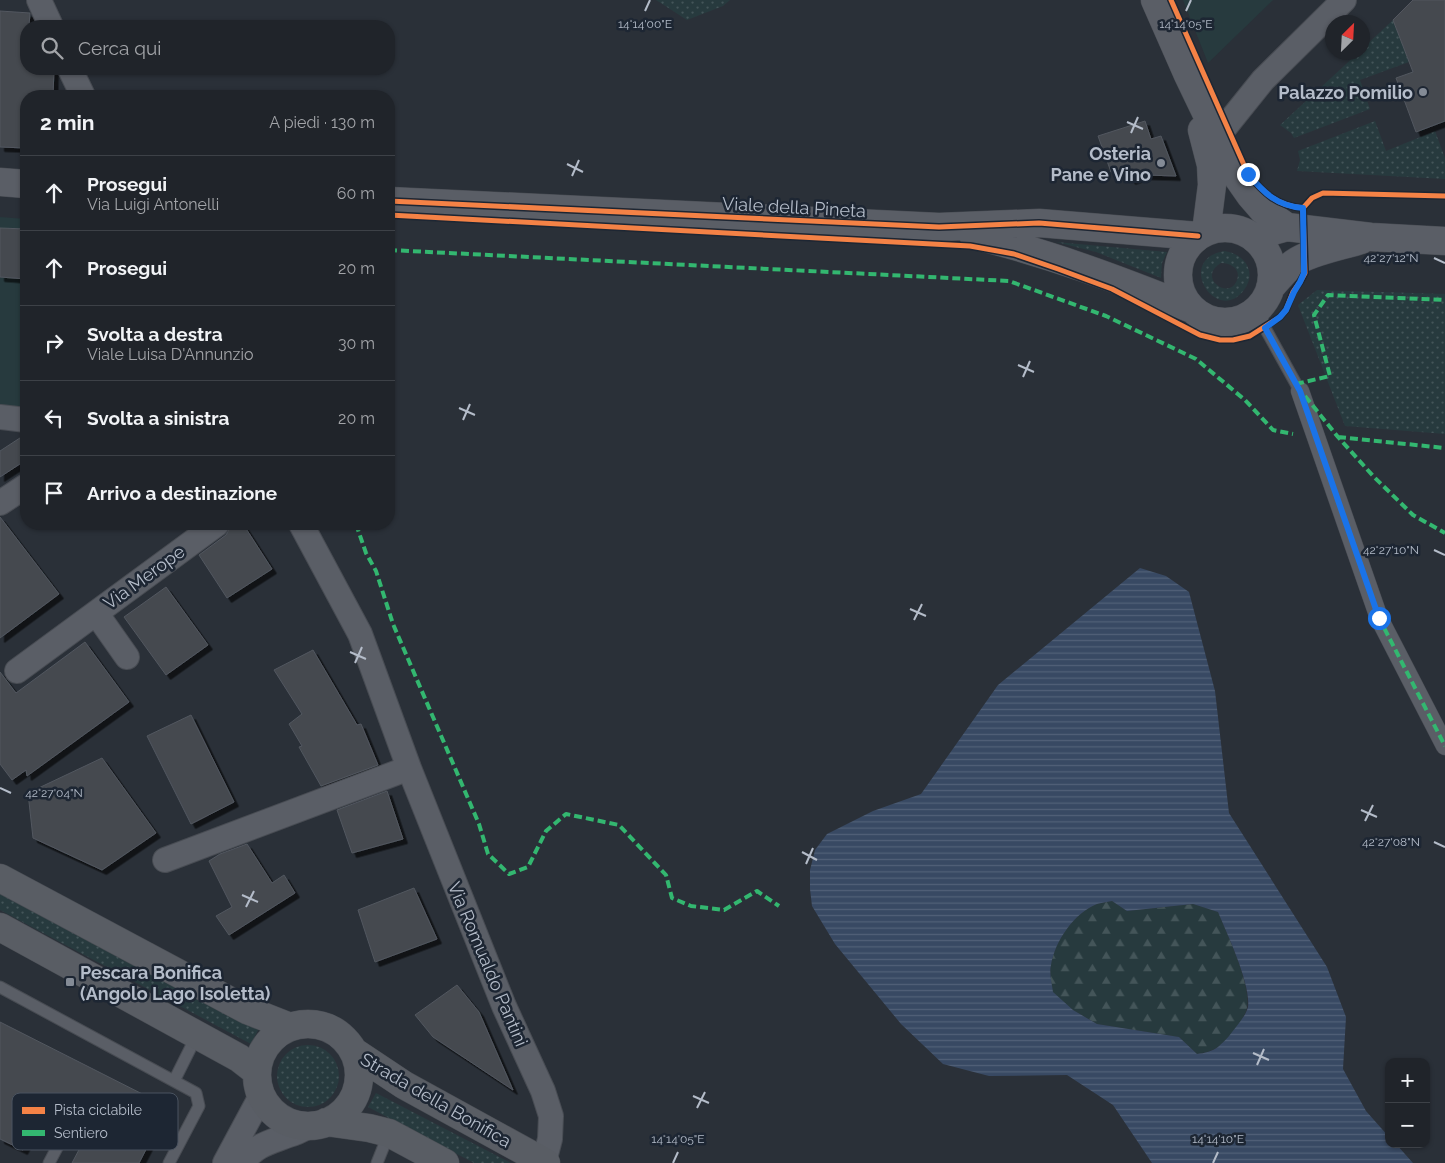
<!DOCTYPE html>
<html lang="it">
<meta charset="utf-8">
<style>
body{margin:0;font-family:Raleway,sans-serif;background:#282c32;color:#f1f3f6}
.controls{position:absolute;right:15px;bottom:15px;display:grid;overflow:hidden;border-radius:10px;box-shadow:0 1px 4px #0004}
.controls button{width:45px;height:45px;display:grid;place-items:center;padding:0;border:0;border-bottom:1px solid #3d4147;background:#20242a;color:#f1f3f6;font:25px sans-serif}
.compass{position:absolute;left:1325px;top:15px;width:45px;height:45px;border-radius:50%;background:#20242a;box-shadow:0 1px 4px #0004;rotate:24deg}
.stop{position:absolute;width:15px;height:15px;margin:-11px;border:4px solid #1a73e8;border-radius:50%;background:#fff}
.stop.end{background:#1a73e8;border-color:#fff;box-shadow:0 1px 5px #0008}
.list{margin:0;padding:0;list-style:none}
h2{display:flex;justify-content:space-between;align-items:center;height:65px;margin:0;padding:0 20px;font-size:21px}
h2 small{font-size:16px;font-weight:400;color:#a2a4a8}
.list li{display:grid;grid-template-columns:32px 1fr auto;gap:15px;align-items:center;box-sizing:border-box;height:75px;padding:0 20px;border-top:1px solid #3d4147}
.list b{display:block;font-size:19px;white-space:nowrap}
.list p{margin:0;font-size:16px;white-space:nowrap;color:#a2a4a8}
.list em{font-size:16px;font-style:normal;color:#a2a4a8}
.icon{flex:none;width:28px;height:28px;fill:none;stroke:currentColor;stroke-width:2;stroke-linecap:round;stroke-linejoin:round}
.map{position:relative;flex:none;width:1445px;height:1163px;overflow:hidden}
.search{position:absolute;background:#20242a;box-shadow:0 1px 4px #0004;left:20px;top:20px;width:375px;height:55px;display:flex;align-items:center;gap:12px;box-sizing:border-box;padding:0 18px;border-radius:20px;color:#a2a4a8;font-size:19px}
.panel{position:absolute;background:#20242a;box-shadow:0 1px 4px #0004;left:20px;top:90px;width:375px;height:440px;border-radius:20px}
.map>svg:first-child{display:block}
.grass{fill:url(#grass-dots);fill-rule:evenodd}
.forest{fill:url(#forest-firs)}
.green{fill:#273a3e}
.water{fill:url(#water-rules);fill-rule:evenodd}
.building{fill:#444950;stroke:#52575f;filter:url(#shadow)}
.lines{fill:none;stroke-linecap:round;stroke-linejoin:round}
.service-casing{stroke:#484c53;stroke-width:13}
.pedestrian-casing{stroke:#484c53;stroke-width:19}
.minor-casing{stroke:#484c53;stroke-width:26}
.tertiary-casing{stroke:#484c53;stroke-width:29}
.secondary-casing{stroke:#484c53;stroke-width:29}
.service{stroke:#5a5e66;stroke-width:11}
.pedestrian{stroke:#5a5e66;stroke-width:18}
.minor{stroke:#5a5e66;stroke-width:24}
.tertiary{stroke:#5a5e66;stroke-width:28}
.secondary{stroke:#595d64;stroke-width:28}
.quiet{stroke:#33b770;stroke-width:4;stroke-dasharray:8 4;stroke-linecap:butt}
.cycleway-casing{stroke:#1d2633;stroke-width:8}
.cycleway{stroke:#f48246;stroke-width:5}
.route{stroke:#1a73e8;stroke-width:6}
.ticks{fill:none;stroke:#b4bcc9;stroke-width:2}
.poi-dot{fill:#848b96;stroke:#1d2633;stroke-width:2}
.labels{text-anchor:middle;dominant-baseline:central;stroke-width:5;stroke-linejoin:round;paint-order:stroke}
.poi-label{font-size:18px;font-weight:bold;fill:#b4bcc9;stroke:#1d2633;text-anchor:end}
.street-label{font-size:18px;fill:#b4bcc9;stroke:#1d2633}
.key{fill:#1d2633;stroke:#4a5360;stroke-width:1}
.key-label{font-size:14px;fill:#b4bcc9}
.ticks-label{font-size:12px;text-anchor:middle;fill:#b4bcc9;stroke:#1d2633;stroke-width:5;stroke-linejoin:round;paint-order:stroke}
</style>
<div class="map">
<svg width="1445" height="1163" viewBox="0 0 1445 1163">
<defs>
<pattern id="grass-dots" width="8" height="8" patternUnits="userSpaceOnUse" patternTransform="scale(1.25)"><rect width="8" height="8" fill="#273a3e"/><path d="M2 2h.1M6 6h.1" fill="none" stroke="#445559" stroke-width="1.8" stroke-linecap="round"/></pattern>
<pattern id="forest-firs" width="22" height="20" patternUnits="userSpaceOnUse" patternTransform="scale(1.25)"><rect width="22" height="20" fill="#273a3e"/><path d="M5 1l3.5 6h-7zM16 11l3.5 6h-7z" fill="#445559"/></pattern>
<pattern id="water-rules" width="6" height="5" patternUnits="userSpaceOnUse" patternTransform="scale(1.25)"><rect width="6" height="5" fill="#384963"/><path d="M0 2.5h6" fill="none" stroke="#526178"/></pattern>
<filter id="shadow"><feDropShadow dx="4.5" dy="4.5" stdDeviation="0" flood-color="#0009"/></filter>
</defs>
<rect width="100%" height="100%" fill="#2a3038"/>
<!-- grass -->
<path class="grass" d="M656,0H730L723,6L687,20Z
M1393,20L1409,62L1360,80L1370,109L1294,138L1291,133L1280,125L1358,53L1362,52L1363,48Z
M1375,121L1386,151L1435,131L1445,158V179L1297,171L1300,160L1298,151Z
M1056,242L1167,252L1162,263L1161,278L1096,252Z
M1224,251C1243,253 1258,271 1244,290C1217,326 1174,260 1224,251ZM1221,263C1231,263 1241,269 1237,280C1230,301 1196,278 1221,263Z
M1317,290L1445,294V434L1345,426L1298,305Z
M0,890L259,1028L251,1044L0,910Z
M277 1076a31 31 0 1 1 62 0a31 31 0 1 1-62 0Z
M376,1093L511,1163H474L368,1107Z"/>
<!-- forest -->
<path class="forest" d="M1112,901L1127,911L1193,904L1218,912C1227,934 1251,984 1247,1007C1246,1015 1237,1027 1232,1033C1219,1047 1216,1051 1197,1054L1179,1037L1097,1024L1073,1010L1052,992C1052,983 1049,973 1051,964C1055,941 1074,913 1097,904C1102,903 1107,902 1112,901Z"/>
<!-- green -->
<path class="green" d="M1183,0H1273L1208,63Z
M0,217L26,219V408L0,407Z"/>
<!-- water -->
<path class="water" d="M1140,568L1166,576L1189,592L1215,691L1229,813L1327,967L1346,1017L1343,1069L1366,1111L1389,1137V1144H1396L1413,1163H1152L1113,1105L1067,1075L989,1076L943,1064L901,1024L835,944L812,906L810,889V870L815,850L827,834L873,811L921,794L998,685ZM1112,901L1127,911L1193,904L1218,912C1227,934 1251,984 1248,1007C1246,1016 1235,1028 1229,1036C1218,1048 1214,1052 1197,1054L1179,1037L1097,1024L1073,1010L1053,992C1052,984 1049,973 1051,965C1055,941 1074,913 1097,904C1101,903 1107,902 1112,901Z"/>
<!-- building -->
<path class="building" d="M1413,0H1445V121L1416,132L1396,78L1413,72L1393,20Z
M0,11L30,13L29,26H26V69H54L53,96H26V148L0,147Z
M1145,121L1151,139L1161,136L1176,176L1145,175L1131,180L1124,168L1111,172L1098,136Z
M0,228L26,229V279L0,277Z
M26,434V460L0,477V451Z
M0,517L59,594L0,638Z
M232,524H243L272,569L227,598L199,555L226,535Z
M166,587L208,645L166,675L124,617Z
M85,642L129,702L27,776L26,770L12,780L0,764V672L16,693Z
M313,650L357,725L361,724L378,765L321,786L299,747L302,746L289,724L302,714L274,670Z
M191,715L234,802L191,824L147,736Z
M102,758L156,833L102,870L33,838L28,793Z
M387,791L403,839L352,853L337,810Z
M247,844L272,883L284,875L295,893L229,935L216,916L232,907L209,861L220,854Z
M414,888L437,939L375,962L358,910Z
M457,985L479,1012L513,1090L433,1037L415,1015Z
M0,1022L168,1107L139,1163H72L90,1129L46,1106L23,1150L0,1139Z"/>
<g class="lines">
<!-- service casing -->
<g class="service-casing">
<path id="service" d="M1259,307L1265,328L1300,391
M0,987L196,1093L199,1106L169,1163
M174,1081L197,1035
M49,1163L69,1125
M377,1163L389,1133"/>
</g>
<!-- pedestrian casing -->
<g class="pedestrian-casing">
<path id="pedestrian" d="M1300,391L1379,618L1445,746"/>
</g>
<!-- minor casing -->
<g class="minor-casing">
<path id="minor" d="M39,0L51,26
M70,69L83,96
M1218,136L1263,80L1344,0
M0,417L26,420
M0,503L26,486
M301,524L360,634L409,768L504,1006L543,1091L551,1116L550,1139L544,1162
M96,613L127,657
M17,671L217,524
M165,860L409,768
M225,1163L261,1096
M243,1163C254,1145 271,1142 289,1135C297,1133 304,1129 311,1125"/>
</g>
<!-- tertiary casing -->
<g class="tertiary-casing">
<path id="tertiary" d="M1155,0L1188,75L1236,175L1250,195L1263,210L1287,227
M1202,130L1211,165L1212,185L1206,232
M0,182L26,184
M389,201L939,227L1039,223L1198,236
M1178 275a47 47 0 1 1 94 0a47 47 0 1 1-94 0Z
M1269,232L1287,227L1371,237L1445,241
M973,235C1048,253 1120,280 1192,309
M1270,288C1277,280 1285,270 1294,263C1309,252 1342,246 1361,240"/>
</g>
<!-- secondary casing -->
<g class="secondary-casing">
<path id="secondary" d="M0,878L247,1010L290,1027
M0,927L239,1058L257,1072
M257 1075a51 51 0 1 1 102 0a51 51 0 1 1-102 0Z
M353,1051L404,1085L546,1163
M326,1122L369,1128L389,1133L445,1163"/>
</g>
<!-- service -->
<use href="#service" class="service"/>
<!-- pedestrian -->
<use href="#pedestrian" class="pedestrian"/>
<!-- minor -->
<use href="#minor" class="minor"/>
<!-- tertiary -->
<use href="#tertiary" class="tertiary"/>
<!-- secondary -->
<use href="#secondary" class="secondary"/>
<!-- quiet -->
<path class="quiet" d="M389,250L1009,281L1106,316L1196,359L1245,400L1273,430L1293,434
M1296,384L1330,376L1314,315L1328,295L1445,300
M1300,391L1379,618L1445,746
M1305,396L1338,437L1374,477L1413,515L1445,533
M1338,437L1445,448
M358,524L357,527L366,553L376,571L393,624L479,824L488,854L509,874L528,867L546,831L566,814L619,825L666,875L672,898L691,906L724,910L757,891L779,906"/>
<!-- cycleway casing -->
<g class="cycleway-casing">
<path id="cycleway" d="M1171,0L1248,174C1264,193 1277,206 1303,208
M389,201L939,227L1039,223L1198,236
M389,215L970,246L1014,254L1058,269L1112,289L1200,335L1220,340H1233L1250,336L1280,317L1286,310L1293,292L1300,282L1305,273L1303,208L1312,198L1323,193L1445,196"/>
</g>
<!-- cycleway -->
<use href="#cycleway" class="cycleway"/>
</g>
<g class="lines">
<!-- route -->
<path class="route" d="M1248,174C1264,193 1277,206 1303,208L1304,273L1300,282L1294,292L1286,310L1280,317L1265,328L1300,391L1379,618"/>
</g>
<!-- ticks -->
<path class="ticks" d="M645,11L650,0M1186,11L1191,0M1127,122L1143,129M1131,133L1138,117M567,164L583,172M572,176L579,160M1434,258L1445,263M1018,365L1034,372M1023,377L1030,361M459,408L475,415M463,420L470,404M1434,550L1445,555M910,609L926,616M914,620L922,604M350,652L366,659M355,663L362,647M0,788L11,793M1361,810L1377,817M1365,821L1373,805M1434,842L1445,847M802,852L817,860M806,864L813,848M242,895L258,902M246,907L254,891M1253,1053L1269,1060M1257,1065L1264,1049M693,1096L709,1103M697,1108L705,1092M673,1163L678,1152M1213,1163L1218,1152"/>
<!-- markers -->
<g class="poi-dot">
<circle cx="1423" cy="92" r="5"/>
<circle cx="1161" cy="163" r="5"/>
<rect x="65" y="977" width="10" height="10" rx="2.5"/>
</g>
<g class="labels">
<!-- poi labels -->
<g class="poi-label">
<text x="1413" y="92">Palazzo Pomilio</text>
<text x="1151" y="153">Osteria<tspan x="1151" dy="21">Pane e Vino</tspan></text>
<text x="80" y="972" text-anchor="start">Pescara Bonifica<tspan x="80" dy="21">(Angolo Lago Isoletta)</tspan></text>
</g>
<!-- street labels -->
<g class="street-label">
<text transform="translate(794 207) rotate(3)">Viale della Pineta</text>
<text transform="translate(144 577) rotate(-36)">Via Merope</text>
<text transform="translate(488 964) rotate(67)">Via Romualdo Pantini</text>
<text transform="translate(436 1100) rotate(30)">Strada della Bonifica</text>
</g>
</g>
<!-- legend -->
<rect x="12" y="1093" width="166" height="57" rx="8" class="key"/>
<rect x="22" y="1107" width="23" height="7" fill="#f48246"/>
<rect x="22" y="1130" width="23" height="6" fill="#33b770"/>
<g class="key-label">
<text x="54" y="1115">Pista ciclabile</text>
<text x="54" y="1138">Sentiero</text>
</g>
<g class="ticks-label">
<text x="1186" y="28">14°14'05"E</text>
<text x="645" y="28">14°14'00"E</text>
<text x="1391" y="262">42°27'12"N</text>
<text x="1391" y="554">42°27'10"N</text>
<text x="54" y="797">42°27'04"N</text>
<text x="1391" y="846">42°27'08"N</text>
<text x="678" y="1143">14°14'05"E</text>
<text x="1218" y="1143">14°14'10"E</text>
</g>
</svg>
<div class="controls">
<button>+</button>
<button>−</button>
</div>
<svg class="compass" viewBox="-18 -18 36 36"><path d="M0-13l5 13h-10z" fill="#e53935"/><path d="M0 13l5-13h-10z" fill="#a2a4a8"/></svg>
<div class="stop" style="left:1379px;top:618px"></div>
<div class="stop end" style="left:1248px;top:174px"></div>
<div class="search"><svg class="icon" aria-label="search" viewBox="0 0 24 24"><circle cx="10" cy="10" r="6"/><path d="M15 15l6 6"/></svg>Cerca qui</div>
<section class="panel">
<h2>2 min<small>A piedi · 130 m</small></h2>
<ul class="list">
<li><svg class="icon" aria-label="ahead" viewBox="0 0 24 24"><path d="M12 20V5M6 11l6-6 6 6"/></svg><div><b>Prosegui</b><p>Via Luigi Antonelli</p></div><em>60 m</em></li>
<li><svg class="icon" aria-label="ahead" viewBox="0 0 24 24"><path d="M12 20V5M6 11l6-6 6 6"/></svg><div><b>Prosegui</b></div><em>20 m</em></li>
<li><svg class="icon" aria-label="right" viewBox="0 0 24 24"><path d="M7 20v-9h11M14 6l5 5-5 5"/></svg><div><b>Svolta a destra</b><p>Viale Luisa D'Annunzio</p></div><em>30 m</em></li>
<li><svg class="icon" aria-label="left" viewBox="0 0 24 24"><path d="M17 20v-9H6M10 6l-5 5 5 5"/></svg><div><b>Svolta a sinistra</b></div><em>20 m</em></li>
<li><svg class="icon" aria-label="arrive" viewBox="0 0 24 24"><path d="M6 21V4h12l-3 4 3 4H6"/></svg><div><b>Arrivo a destinazione</b></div></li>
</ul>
</section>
</div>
